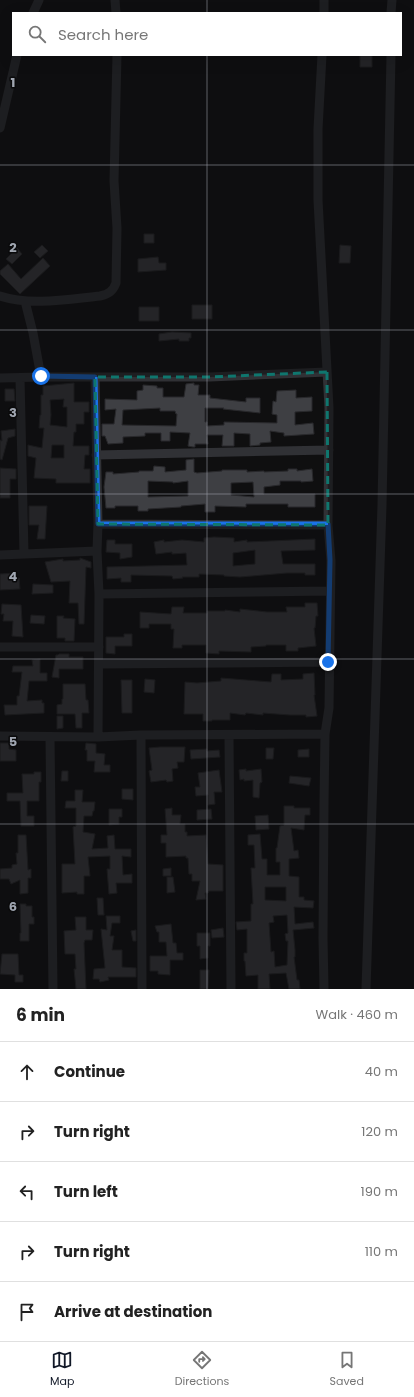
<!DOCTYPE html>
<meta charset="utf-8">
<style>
body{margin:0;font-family:Poppins,sans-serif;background:#f6f6f6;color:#222}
.stop{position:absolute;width:12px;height:12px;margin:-9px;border:3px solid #1a73e8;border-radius:50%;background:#fff}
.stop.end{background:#1a73e8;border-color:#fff;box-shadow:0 1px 4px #0008}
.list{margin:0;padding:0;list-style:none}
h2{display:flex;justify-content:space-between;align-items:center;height:52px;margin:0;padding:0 16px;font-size:17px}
h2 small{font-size:13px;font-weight:400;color:#767676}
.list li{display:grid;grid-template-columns:26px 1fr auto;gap:12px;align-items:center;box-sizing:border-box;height:60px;padding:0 16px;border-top:1px solid #e0e0e0}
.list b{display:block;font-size:15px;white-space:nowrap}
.list em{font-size:13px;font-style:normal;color:#767676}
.icon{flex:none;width:22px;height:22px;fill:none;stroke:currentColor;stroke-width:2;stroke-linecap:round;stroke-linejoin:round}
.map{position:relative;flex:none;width:414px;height:989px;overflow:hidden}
.search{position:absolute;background:#fff;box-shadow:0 4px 16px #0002;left:12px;right:12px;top:12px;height:44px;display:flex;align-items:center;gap:10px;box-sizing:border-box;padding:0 14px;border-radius:0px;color:#767676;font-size:15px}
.sheet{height:352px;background:#fff}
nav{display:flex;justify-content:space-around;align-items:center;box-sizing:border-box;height:56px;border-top:1px solid #e0e0e0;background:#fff;font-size:11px;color:#767676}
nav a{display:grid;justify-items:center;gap:2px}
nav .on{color:#111827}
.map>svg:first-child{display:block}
.building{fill:#3e3f43;stroke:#29292c;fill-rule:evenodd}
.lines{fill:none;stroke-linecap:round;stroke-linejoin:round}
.street{stroke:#303135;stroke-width:9}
.route{stroke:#1a73e8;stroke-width:5}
.marked{fill:none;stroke:#0f766e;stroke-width:3;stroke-dasharray:8 5;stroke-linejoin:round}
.grid{fill:none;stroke:#a0a6b1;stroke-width:1;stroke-opacity:0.55}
.grid-label{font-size:13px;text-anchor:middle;font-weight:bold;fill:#a0a6b1;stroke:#0a0a0b;stroke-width:3;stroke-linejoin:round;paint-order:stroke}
</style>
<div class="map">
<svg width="414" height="989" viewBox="0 0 414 989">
<rect width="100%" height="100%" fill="#0f0f10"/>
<!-- building -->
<path class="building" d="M360,55H372V67H360Z
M144,234H154V243H144Z
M42,245L48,251L40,258L34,252Z
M340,245L351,246L350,263H339Z
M17,248L22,254L12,264L6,259Z
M158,257L159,263H166V270L138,272V259Z
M43,258L50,266L20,294L0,274V271L8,264L21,279Z
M192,305H212V319H192Z
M139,307H159V321H139Z
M172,332L191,333V338H189V341H179V339L159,341V334Z
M74,383V402H89V412H84V424H76V432H74L73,446H89V455H85L84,469H90V483H56V479L34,478L36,458L28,456V445L42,448L44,428H39L40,415H41V395H43V386ZM64,399L63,407H67V427L50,425L51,415L50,400ZM52,445H64V458H51Z
M194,383V385H199L198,395H210V398L246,402V398H260V413L223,409L224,408H205V422H207V426L224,425V422L277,423V415L272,414L273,401L276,402L277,391L296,390V398L312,397V411L295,412V425L313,423L314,434L284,436V433L270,431L271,442L260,443V445L250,446V434L234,433V446H222L223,435H207L208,444H195V447H193L188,446L190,433L170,432V441H161V433H145V436L123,437V443L108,444L105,436H102V424H114L116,409L105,410V399L137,400V391L143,390V385L157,386V388H163V397H184L186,384ZM160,408V411H175L176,414H177L176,426L122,425L123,410Z
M5,389H14L15,401H5Z
M15,429V436L8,438L2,460L0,459V440L2,441L1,431Z
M194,459V472L197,473L222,471V470H247V472L264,471V472L288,471V469H297V471L312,469L313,481L301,482V481H280V485L264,487V494H315V507H288V504H246V507L215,506V512H205V504L181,506V507L148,509V511H138V506H115V508H106L104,487L106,472H113V474L139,472V471H153L154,466L165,467V472L186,470V460ZM148,481L173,482V483L188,481V496L148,497ZM253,482L254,497L231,495V483Z
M0,468L16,469V479H10V498H0Z
M29,506H47L45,539H37L39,525H29Z
M214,537L234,538V542L247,540V542L315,539V550L281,551L283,564H315V575H305V573H287L240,577L224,576V575L199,574V577H182L183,578L173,579L172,576L131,575V582H121V578L107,579V567L187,565L186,553L172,554V552L156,554L154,542L164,540V542L182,540L204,542V538ZM255,550V564L233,566V553Z
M107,540H115V544H132V557L120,559V553L106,552Z
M80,558L91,562V568L86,567L84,624H79L78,603H69L70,581L51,582L45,562L63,559V561L80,560Z
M16,573L17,578H19L20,589L0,590V574Z
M33,584L53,585V593L32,594Z
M305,603H317L318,616H316L315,628H314L316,646L298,648V651H286V645H266V646L251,647V652L219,651V654L206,653V645H182V648H173L174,629H171V624H149V628H140V612L171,614L172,607H184L183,613H207V611H225V610L240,612V609L267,612H287L286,607H305Z
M2,604L21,605L23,637L12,636L13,621H3L4,614H1Z
M31,615L45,616L44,624L30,623Z
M57,616H64L63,618L75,619L74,641H65V638H57Z
M124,634H132V646H115V654L106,653V637H124Z
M59,654H69V657H83V669H59V678L52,677L56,655H58Z
M40,659V673H47V681H29L27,701L42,700V703H44V713L5,715L4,705H17V696H19L22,672H12L13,666H33L32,660Z
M314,673L315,695H314L317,716L306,717V715H290L263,713V715L246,713L245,715L230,713V720H212V721H203V714H184L185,682L197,683L221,681V678L271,682L272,674H281V680L303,679V674Z
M145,679L155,680L154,693L144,692Z
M121,680H132V713H122Z
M63,684H85L86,700H88L89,713H82V728H76L75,714H57V705L62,704V699H63Z
M57,716H63V728L57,729Z
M0,743H9V749L16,750V761H0Z
M86,743L96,744V753L105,754L104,765H110V772H94L95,761H87V750H85Z
M160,747H185L184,762H177L178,768L172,769L173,781L167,782L166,780L151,782L149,771L152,770L149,748Z
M266,748H274L273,759H266Z
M207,749V751L219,750L220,757L191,759L190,750Z
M309,749V757H298V750Z
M246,769V771L261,769L262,782L260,783L259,798L253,797V780L244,781V779L240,780L239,770Z
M219,770L222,792H214L215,804L208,805V795L196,796L195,787H200L198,773Z
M62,771H68V781H61Z
M34,772H41V782H39V801H27V816H34V826H21L20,801H7V793H23L22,774H34Z
M290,776L311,778L309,786L289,783Z
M122,789H133V800L122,799Z
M75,790H83L82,802H95L94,811H93L92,816H84L83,832L95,834L92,849L108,848L107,836L114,835L115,849H131V857L122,856L123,875L132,874V883H116L117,893L109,894L107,869H110V856L88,857L90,876H84V894H77V892L62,893V864H75L73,827L76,826V808H65L66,801H75Z
M284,806H294V808H310V815H305L304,830L291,828L294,851L298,850L299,858L289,859V876L299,877V897H304V900L314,901L313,908L294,907L295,924L313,922L314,928L293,930L295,950V957H294L297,980H299L300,989H289L286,973L269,974L270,989H258V975L246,976L245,961H244V953H247V929L237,930L236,922L251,921V904H253L251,868H255L254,845H248V835L260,834L262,859H267V875H280V862H276V848H277L280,826L284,825ZM265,887H286V901L265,900ZM287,915L288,933L285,934L286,941H288L287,965L275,967L274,951L271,952L269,923L274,922L273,916Z
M172,808V815H181L180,824H185V832H187V836L206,835L208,864L223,865V891H209L208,893H205L206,899L196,900L200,881H192V874H189L188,858H186V856L166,857V843H161V835H167L165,809Z
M109,809H122V817H119V824L109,825Z
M211,809L212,819L197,820V810Z
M268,815L269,829L256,830L255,816Z
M18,835H26L28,870L31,869V878H28V893L20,894V880L11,884L9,879H0V869L12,868V865L17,864L16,853H18Z
M171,868V876H163V869Z
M167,877H173L175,892L167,893Z
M97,898H103L104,915H98Z
M20,904H26V906H32V917H34V924H29V941H20V933H21Z
M106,916H120V923H112L110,936H114L112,950H122V967L136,968V977H108L109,980L100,982L99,979H93L94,969L105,968L101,929L107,930Z
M75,917H86V930H93L92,940H85L84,943L86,989H76L74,969H76L75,954H65L64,931L76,930Z
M171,924L173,943H176L177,953H183V960H170V975L158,974V971H150V956H167L166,942H159V932H157L155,926Z
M223,928L224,937L212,938L211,930Z
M136,930V941H133L131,931Z
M197,933H210V946H208V958L200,959V946H197Z
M2,954H18L19,975H23V982H15V975L0,974Z
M200,970H209L208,989H200Z"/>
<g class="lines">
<!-- street -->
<path class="street" d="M115,0L116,13
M33,13L39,0
M324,13V0
M391,13L392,0
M322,55L318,129V200L329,408L328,525L331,561L329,708L325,734L324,804L323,938L324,989
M0,128L17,55
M0,296C30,306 69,299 100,296C109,294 113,291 116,283L117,228L114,181L117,55
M25,301L33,333L41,377
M95,377L98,524L97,551L99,594L98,737
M0,378L41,377H210L327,372
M20,378L24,554
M96,455L329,450
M98,524L328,525
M0,555L97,551
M99,594L329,591
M0,647H99
M99,664L328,662
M141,735L142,989
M229,735L231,989
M0,736L98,737L141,735L325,734
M50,737L53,989
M366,989L382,505L391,55"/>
</g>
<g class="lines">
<!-- route -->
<path class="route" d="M41,376L95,377L98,524H328L330,560L328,662"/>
</g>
<!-- marked area -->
<path d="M0 0H414V989H0ZM327,372L328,525L98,524L95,377H210Z" fill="#0f0f10" fill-opacity=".55" fill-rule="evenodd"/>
<path class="marked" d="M327,372L328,525L98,524L95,377H210Z"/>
<!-- grid -->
<path class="grid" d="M207,0V13M207,55V989M0,165H414M0,330H414M0,494H414M0,659H414M0,824H414"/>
<g class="grid-label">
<text x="13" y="87">1</text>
<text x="13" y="252">2</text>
<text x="13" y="417">3</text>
<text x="13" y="581">4</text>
<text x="13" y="746">5</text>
<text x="13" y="911">6</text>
</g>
</svg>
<div class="stop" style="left:41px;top:376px"></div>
<div class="stop end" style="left:328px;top:662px"></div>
<div class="search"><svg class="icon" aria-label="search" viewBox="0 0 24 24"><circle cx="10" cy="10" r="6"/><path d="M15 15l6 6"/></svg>Search here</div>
</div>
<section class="sheet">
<h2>6 min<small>Walk · 460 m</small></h2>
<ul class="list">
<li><svg class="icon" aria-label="ahead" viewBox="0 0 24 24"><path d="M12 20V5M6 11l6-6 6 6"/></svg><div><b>Continue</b></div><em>40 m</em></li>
<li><svg class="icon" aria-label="right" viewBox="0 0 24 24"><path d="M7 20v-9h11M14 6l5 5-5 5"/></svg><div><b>Turn right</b></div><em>120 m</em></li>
<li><svg class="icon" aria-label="left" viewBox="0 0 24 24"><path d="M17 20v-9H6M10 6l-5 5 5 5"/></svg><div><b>Turn left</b></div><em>190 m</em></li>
<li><svg class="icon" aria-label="right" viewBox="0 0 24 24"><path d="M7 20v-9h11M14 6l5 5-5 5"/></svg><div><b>Turn right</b></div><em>110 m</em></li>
<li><svg class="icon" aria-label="arrive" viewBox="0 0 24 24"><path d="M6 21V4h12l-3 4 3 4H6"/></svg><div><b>Arrive at destination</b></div></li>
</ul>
</section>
<nav>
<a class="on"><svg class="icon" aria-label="map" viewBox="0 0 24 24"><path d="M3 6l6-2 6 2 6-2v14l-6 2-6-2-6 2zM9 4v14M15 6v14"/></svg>Map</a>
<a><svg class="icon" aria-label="directions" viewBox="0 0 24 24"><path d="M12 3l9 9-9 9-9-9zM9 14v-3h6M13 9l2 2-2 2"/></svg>Directions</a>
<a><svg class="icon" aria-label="saved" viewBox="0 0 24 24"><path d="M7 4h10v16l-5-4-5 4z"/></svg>Saved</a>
</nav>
